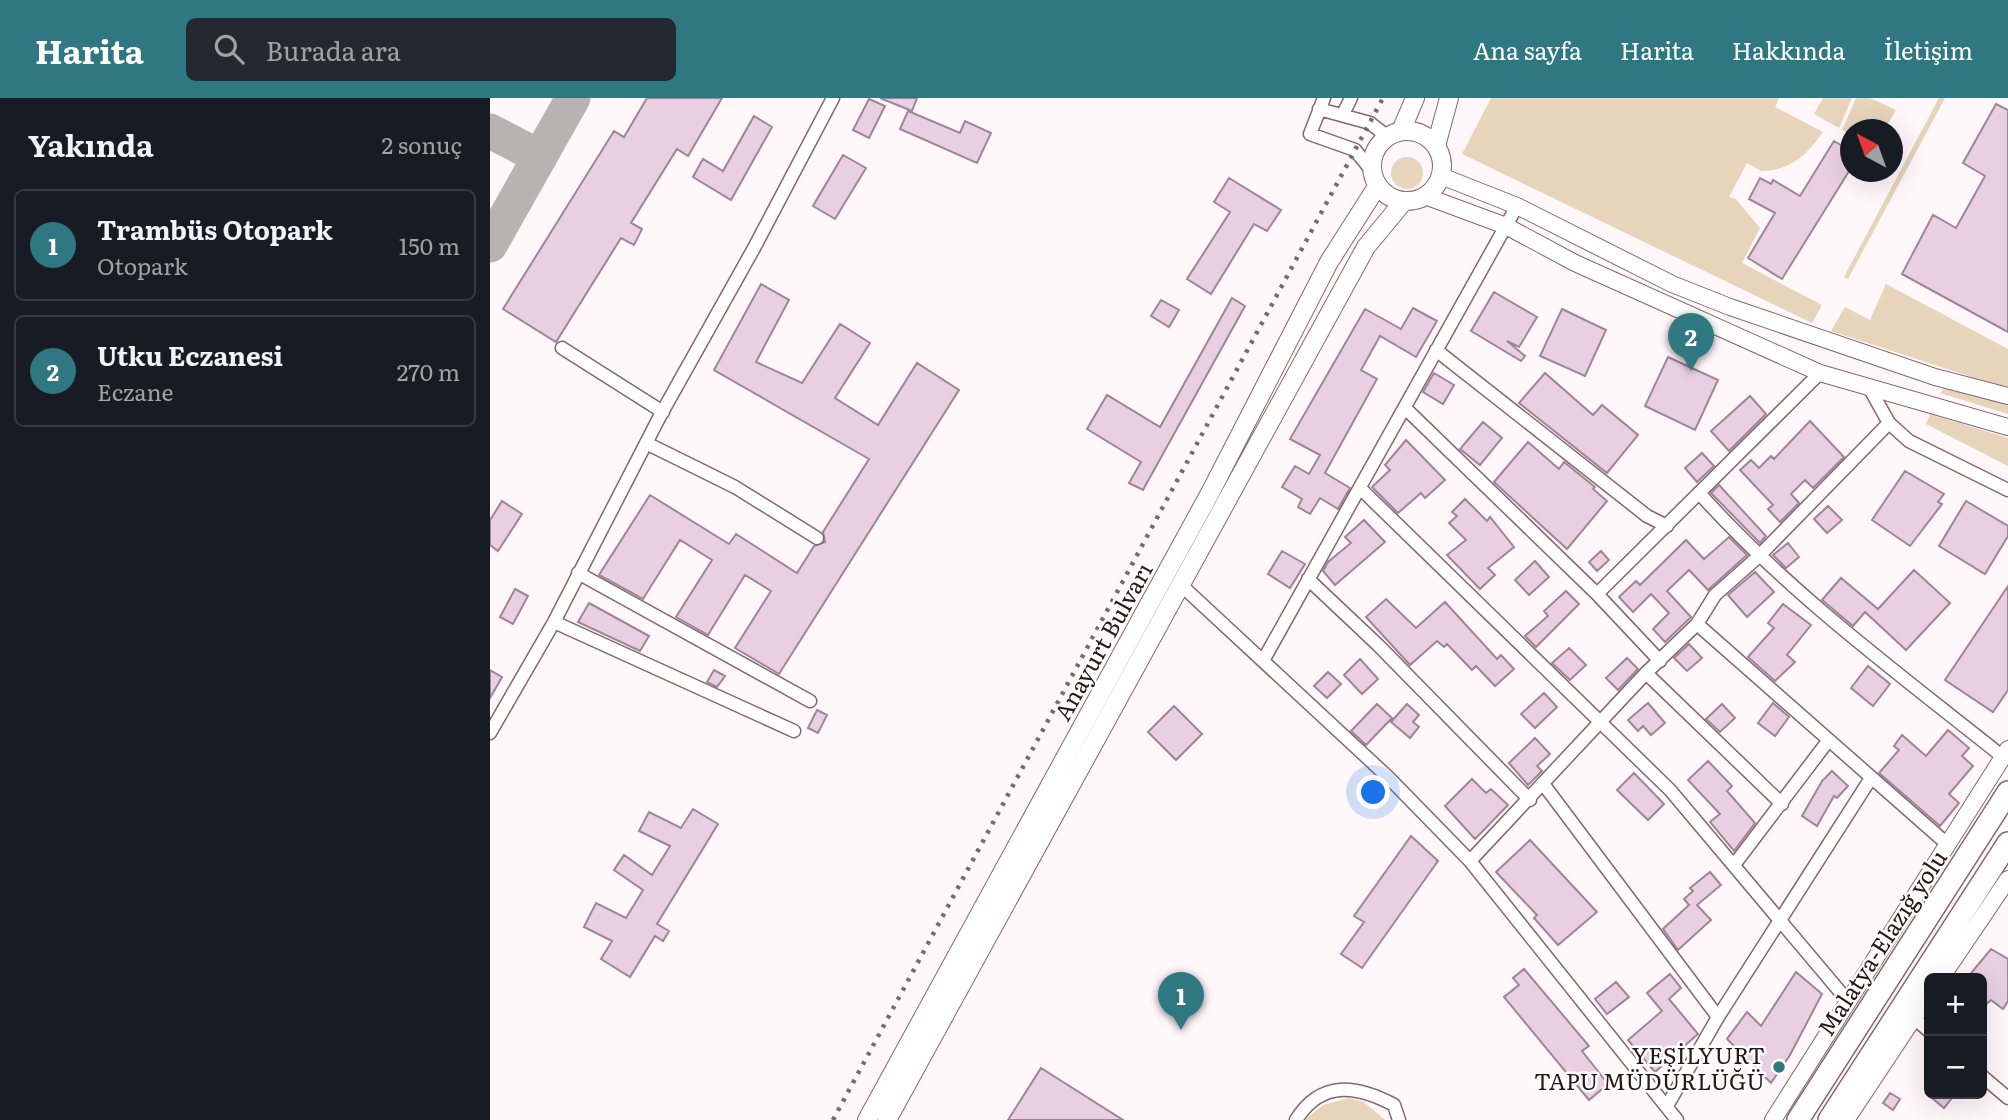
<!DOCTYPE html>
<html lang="tr">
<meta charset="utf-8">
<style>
body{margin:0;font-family:Literata,serif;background:#242831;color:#f1f3f6}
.controls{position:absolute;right:21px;bottom:21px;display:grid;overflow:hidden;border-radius:10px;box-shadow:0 7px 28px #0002}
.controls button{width:63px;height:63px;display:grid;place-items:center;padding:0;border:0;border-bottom:2px solid #363941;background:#171b24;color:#f1f3f6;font:35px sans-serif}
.compass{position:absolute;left:1350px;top:21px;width:63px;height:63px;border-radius:50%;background:#171b24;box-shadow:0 7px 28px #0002;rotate:319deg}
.you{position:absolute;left:884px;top:695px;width:24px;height:24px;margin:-18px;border:5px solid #fff;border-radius:50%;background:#1a73e8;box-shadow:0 0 0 10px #1a73e833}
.badge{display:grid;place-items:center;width:46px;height:46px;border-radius:50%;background:#2f7781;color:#fff;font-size:23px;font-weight:700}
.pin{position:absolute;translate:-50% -58px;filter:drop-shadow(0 2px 4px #0008)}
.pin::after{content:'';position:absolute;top:37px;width:24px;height:21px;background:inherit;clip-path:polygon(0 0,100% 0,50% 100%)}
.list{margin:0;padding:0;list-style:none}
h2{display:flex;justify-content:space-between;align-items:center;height:91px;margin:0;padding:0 28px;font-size:30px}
h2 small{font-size:23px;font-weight:400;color:#9ea1a6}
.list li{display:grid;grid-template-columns:46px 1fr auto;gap:21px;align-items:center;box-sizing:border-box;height:112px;margin:0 14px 14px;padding:0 14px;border:2px solid #363941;border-radius:10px}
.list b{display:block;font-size:26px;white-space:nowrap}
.list p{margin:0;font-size:23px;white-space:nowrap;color:#9ea1a6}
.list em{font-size:23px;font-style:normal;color:#9ea1a6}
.icon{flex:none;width:38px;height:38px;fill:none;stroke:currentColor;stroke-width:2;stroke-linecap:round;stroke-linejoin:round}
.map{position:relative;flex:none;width:1518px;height:1022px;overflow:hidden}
header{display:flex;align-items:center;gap:42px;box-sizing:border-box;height:98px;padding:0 35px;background:#2f7781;color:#fff}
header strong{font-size:33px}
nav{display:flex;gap:38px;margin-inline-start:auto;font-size:24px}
.search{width:490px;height:63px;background:#242831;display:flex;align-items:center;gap:18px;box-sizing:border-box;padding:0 24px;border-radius:10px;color:#9ea1a6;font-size:26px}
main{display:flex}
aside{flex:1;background:#171b24}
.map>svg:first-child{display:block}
.green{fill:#e8d3bb}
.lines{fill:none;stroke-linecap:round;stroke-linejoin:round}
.taxiway{stroke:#bab1b3;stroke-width:35}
.building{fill:#eacfe3;stroke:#9e8598;stroke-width:2}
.minor-casing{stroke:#85676c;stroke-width:15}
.tertiary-casing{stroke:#85676c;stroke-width:18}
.secondary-casing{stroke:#85676c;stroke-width:20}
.trunk-casing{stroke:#85676c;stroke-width:24}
.minor{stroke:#fff;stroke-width:12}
.tertiary{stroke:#fff;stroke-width:16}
.secondary{stroke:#fff;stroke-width:18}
.trunk{stroke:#fff;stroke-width:21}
.rail{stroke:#756b6d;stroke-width:4.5;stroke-dasharray:3.5 7;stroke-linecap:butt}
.poi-dot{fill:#2f7781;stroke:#fff;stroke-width:2.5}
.labels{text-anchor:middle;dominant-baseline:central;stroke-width:5;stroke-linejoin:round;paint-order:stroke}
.street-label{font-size:23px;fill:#25191b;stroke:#fff}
.poi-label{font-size:23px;fill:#25191b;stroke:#fff;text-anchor:end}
</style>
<header>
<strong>Harita</strong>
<div class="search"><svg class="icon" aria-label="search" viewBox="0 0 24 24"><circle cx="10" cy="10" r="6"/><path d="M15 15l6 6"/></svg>Burada ara</div>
<nav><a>Ana sayfa</a><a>Harita</a><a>Hakkında</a><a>İletişim</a></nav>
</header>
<main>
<aside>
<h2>Yakında<small>2 sonuç</small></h2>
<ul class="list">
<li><span class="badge">1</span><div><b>Trambüs Otopark</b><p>Otopark</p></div><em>150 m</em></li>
<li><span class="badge">2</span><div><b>Utku Eczanesi</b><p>Eczane</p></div><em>270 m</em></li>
</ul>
</aside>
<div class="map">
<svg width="1518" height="1022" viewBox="0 0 1518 1022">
<rect width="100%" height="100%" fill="#fff7f9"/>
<!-- green -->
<path class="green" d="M1001,0H1289L1285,9L1333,34C1317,57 1300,73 1271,73L1257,65L1239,99L1246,101L1270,130L1252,165L1332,207L1322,225L972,56Z
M1333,0H1362L1349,30L1324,16Z
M1366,0H1380L1406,12L1395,31L1360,32V37L1352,32Z
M1449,0H1455L1358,181L1354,179Z
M901 75a16 16 0 1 1 32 0a16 16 0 1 1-32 0Z
M1396,186L1518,251V291L1341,233L1355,209L1380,222Z
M1454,290L1518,303V316L1450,295Z
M1440,316L1518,340V368L1436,326Z
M859,1000L874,1004L895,1022H815L833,1007Z"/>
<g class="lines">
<!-- taxiway -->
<path class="taxiway" d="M0,33L50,59
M0,147L83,0"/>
</g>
<!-- building -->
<path class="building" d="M157,0H232L198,58L187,51L141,125L152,131L144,147L131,140L66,244L13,211L124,33L134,39Z
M390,0H427L422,13Z
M379,1L395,8L379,40L363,32Z
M1506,6L1518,12V234L1412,176L1443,117L1466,130L1495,78L1473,65Z
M418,13L470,35L475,23L501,35L487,65L410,31Z
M264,18L282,29L241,102L203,79L213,61L233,73Z
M1344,43L1361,53V70L1292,181L1258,160L1285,115L1259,101L1270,80L1281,86L1283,82L1310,98Z
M353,57L376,70L345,121L323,108Z
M739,80L791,112L777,133L764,126L721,196L697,181L740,114L724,104Z
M271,186L299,202L266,264L312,285L350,226L380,245L345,300L388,327L427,265L469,292L289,576L245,550L281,493L255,477L218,537L186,519L222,462L190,442L153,501L109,477L160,397L239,446L246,436L307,475L324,448L335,444L333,434L379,361L224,272Z
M1004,194L1047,219L1029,249L1017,243L1035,258L1031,263L981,233Z
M742,200L755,208L653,392L639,385L651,364L597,331L617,297L670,329Z
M671,202L689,212L679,229L661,218Z
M923,210L947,223L926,259L890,238L871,272L887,281L835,375L860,390L848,411L830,400L820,416L808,409L812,401L792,389L805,368L819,376L830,357L800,341L875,211L911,231Z
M1072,211L1116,232L1095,278L1050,258Z
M1178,259L1228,282L1205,332L1155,308Z
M944,275L964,287L953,306L933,294Z
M1055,275L1103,317L1112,307L1148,337L1117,375L1029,305Z
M1260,298L1276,316L1239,353L1221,333Z
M1320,323L1354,359L1323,390L1315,382L1301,396L1309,405L1290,424L1278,411L1283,407L1250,372L1261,362L1269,370L1281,358L1284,361Z
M993,324L1012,340L990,367L970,351Z
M916,342L955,382L935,400L931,395L908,415L882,389L900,372L895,367Z
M1038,344L1069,371L1074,364L1105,389L1103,391L1117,403L1077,451L1004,384Z
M1212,355L1224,368L1207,384L1195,370Z
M1415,373L1454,396L1448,404L1452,406L1420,448L1382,422Z
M1229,387L1276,438L1270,445L1221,395Z
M975,401L997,423L1000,419L1024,449L998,470L1005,477L990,491L957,457L976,442L959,425L967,418L962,414Z
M12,403L32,416L8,453L0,447V422Z
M1476,403L1518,428V438L1495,476L1449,448Z
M1338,408L1352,422L1337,435L1324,421Z
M874,422L895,444L845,487L833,473L838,464L861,445L855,439Z
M1239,439L1257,457L1218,492L1199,472L1177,493L1201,519L1175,544L1163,531L1179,515L1161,496L1143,514L1129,499L1146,483L1150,487L1196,442L1214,461Z
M1298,445L1309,459L1296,470L1283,457Z
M792,453L815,466L800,490L778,476Z
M1111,453L1119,462L1107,473L1099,464Z
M1045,463L1059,479L1039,497L1025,482Z
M1424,472L1460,505L1416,552L1375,514L1363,528L1332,502L1351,480L1388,511Z
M1265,474L1284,494L1257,519L1238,497Z
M1518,488V592L1503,614L1455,582Z
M25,491L38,498L23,526L10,519Z
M1076,493L1089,506L1046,549L1035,538L1058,518L1054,513Z
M896,501L926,530L955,504L1007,561L1011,557L1024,571L1005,588L986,568L982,572L957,546L954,549L947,543L920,567L876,519Z
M99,505L159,538L150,553L88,524Z
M1293,506L1321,527L1297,557L1305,564L1285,583L1258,559L1284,530L1278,525Z
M1199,546L1212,560L1197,573L1184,560Z
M1079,550L1096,567L1080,582L1062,565Z
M1137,560L1148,571L1128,592L1116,580Z
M870,561L888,581L872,596L854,577Z
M1378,568L1400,586L1383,608L1361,590Z
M0,572L12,579L0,600Z
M224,572L235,578L227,589L217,584Z
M838,574L851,586L837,600L824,588Z
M1054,595L1067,609L1045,630L1031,616Z
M1158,605L1175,625L1161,637L1153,628L1148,633L1138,622Z
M1283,605L1299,619L1285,638L1268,625Z
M887,606L902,620L876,647L861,633Z
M917,606L929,617L923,624L929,629L920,640L901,624Z
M1232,606L1245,620L1230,634L1216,621Z
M684,608L712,636L686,662L658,634Z
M327,612L337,617L328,635L318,630Z
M1458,632L1479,650L1472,658L1483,668L1459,696L1469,705L1450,728L1389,675L1409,652L1404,648L1412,637L1436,658Z
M1045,640L1060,656L1047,668L1052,673L1038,687L1019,665Z
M1218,663L1242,688L1237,693L1265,725L1244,753L1220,724L1230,716L1198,682Z
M1342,673L1358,688L1347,700L1344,698L1327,728L1312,718L1332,683Z
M1144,675L1174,706L1158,722L1127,692Z
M982,681L996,695L1001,691L1018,707L985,741L955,708Z
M203,711L228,726L167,826L179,833L173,843L165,838L140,879L111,861L122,843L94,829L106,805L136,820L153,792L124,772L134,757L162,777L180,748L149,733L159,714L191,730Z
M921,738L948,763L872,870L851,856L874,824L864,818Z
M1040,742L1107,814L1068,847L1044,820L1047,817L1006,774Z
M1220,774L1231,787L1207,807L1221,822L1188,852L1173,831L1199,807L1194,801L1203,793L1200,790Z
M1501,851L1518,861V903L1513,911L1501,902L1492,910V880H1477Z
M1034,871L1099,948L1092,953L1118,986L1099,1002L1014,899L1029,887L1023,880Z
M1306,874L1332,896L1300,957L1281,985L1237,941L1257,914L1271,928Z
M1180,876L1191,890L1179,901L1208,936L1165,974L1138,942L1172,913L1157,895Z
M1126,884L1139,899L1117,916L1105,901Z
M551,970L633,1022H518Z
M1400,995L1410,1001L1403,1012L1393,1005Z
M1437,996H1465L1454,1010Z"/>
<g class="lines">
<!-- minor casing -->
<g class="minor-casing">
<path id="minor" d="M834,0L820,36L865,52L882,73
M829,11L880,25L898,39
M853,16L861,0
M72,250L173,314
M946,252L1157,418L1177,428
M1380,291L1399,325L1419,343L1518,392
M915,310L1107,496L1170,563
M156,345L245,389L327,440
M871,391L1180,692L1357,902
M1210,396C1300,496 1408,575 1513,659
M88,475L320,603
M818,481L888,547L1040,702
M691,487L898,679L980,763L1187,1022
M1107,496L1330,275
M64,524L304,633
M1207,526L1456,745
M774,561L1027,108
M1156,575L1292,706
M0,635L64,524L170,318L264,150L343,0
M1054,687L1228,919
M980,763L1156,575L1207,526L1225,497L1268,459L1399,325
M1244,767L1338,643
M1424,920L1439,933
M1492,978L1518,1000
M1177,1008L1228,919L1381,680
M806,1022C831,982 866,987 904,1007L909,1022"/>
</g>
<!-- tertiary casing -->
<g class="tertiary-casing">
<path id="tertiary" d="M951,78L1027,108L1182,186L1240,209L1445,279L1518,298
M935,98L1016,128L1085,165L1330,275L1518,329
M1451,880L1518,781
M1283,1022L1518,651
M1356,1022L1439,897"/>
</g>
<!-- secondary casing -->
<g class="secondary-casing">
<path id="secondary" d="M882 68a35 35 0 1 1 70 0a35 35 0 1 1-70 0Z
M911,33L925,0
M946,48L959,0
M377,1022L720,395L839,164L888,87
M397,1022L876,149L914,103"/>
</g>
<!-- trunk casing -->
<g class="trunk-casing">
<path id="trunk" d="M1308,1022L1518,694
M1339,1022L1518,745"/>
</g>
<!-- minor -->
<use href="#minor" class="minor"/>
<!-- tertiary -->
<use href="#tertiary" class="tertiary"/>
<!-- secondary -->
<use href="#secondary" class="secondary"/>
<!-- trunk -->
<use href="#trunk" class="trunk"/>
<!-- rail -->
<path class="rail" d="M343,1022L893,0"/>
</g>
<!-- markers -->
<circle class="poi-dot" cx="1289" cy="969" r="7"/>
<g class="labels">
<!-- street labels -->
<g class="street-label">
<text transform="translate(612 543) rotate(-61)">Anayurt Bulvarı</text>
<text transform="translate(1391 844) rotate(-57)">Malatya-Elazığ yolu</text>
</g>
<!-- poi labels -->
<g class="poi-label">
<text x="1275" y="956">YEŞİLYURT<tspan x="1275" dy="26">TAPU MÜDÜRLÜĞÜ</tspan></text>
</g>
</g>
</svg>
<div class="controls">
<button>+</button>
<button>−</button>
</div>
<svg class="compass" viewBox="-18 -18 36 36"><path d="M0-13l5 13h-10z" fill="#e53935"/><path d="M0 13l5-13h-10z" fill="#9ea1a6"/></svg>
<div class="you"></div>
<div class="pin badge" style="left:691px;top:932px">1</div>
<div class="pin badge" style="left:1201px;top:273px">2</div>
</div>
</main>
